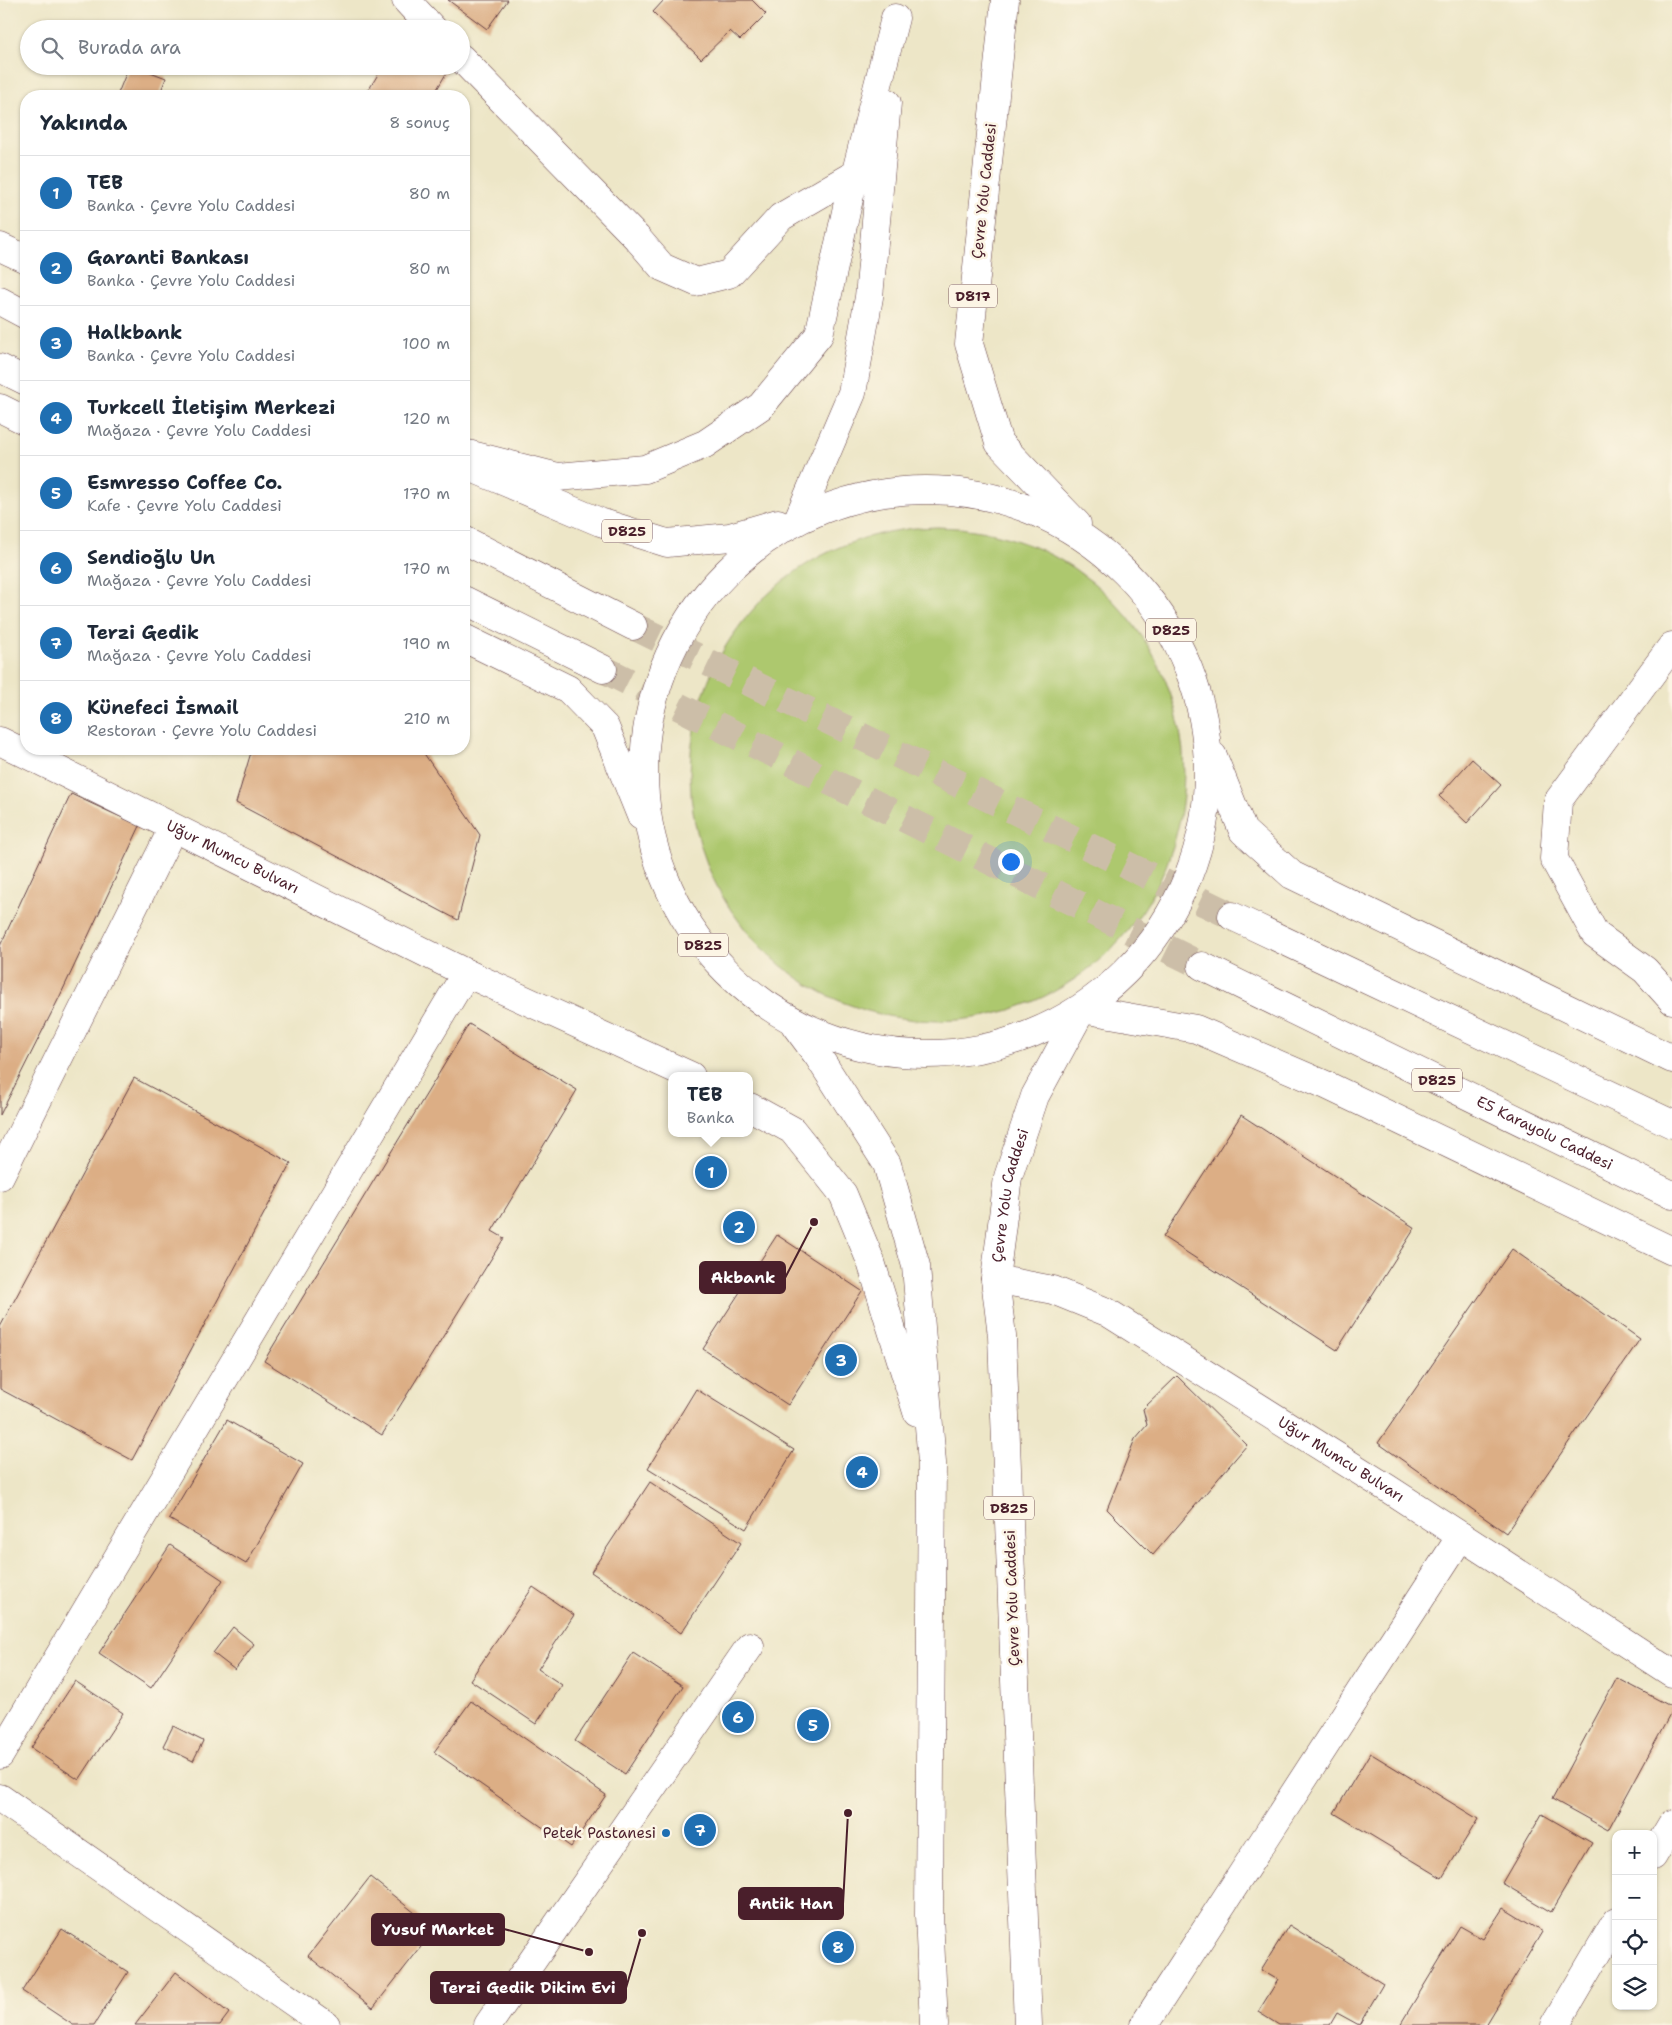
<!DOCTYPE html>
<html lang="tr">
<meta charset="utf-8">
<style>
body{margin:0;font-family:"Shantell Sans",sans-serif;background:#f6f6f7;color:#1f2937}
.controls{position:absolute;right:15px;bottom:15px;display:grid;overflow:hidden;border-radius:10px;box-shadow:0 1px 4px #0004}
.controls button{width:45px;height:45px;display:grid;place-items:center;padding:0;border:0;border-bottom:1px solid #e0e1e3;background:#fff;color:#1f2937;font:25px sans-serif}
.you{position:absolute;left:1010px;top:861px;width:18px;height:18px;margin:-12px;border:4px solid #fff;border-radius:50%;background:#1a73e8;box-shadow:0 0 0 8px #1a73e833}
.badge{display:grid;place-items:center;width:32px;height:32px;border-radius:50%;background:#1f6fb2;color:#fff;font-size:16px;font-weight:700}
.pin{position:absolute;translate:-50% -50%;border:2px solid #fff;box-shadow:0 1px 5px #0006}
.popup{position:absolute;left:668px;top:1072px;width:85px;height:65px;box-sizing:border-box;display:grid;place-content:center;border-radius:10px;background:#fff;filter:drop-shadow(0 1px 4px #0005);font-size:16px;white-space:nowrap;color:#747a83}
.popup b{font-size:19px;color:#1f2937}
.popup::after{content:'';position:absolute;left:50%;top:100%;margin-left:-10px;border:10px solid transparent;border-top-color:#fff}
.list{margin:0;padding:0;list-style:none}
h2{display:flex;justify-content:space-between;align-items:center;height:65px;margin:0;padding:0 20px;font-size:21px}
h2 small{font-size:16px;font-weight:400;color:#747a83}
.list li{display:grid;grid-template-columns:32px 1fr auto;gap:15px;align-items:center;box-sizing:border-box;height:75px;padding:0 20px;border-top:1px solid #e0e1e3}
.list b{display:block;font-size:19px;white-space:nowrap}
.list p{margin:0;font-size:16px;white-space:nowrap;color:#747a83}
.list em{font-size:16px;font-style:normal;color:#747a83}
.icon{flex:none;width:28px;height:28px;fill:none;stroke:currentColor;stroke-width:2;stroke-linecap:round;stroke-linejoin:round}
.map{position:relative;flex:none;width:1672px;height:2025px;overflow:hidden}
.search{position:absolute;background:#fff;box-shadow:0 1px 4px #0004;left:20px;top:20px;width:450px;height:55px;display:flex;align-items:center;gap:12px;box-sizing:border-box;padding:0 18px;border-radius:28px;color:#747a83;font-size:19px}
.panel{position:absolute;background:#fff;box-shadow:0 1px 4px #0004;left:20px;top:90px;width:450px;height:665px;border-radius:20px}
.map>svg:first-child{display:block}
.green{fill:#adc86e;stroke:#7c744c}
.building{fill:#dcae85}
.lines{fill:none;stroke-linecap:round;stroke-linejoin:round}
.highway-tunnel{stroke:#ccbea8;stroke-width:28;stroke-dasharray:28 14;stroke-linecap:butt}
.minor-casing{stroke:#623d42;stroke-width:29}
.highway-casing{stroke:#623d42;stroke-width:29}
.minor{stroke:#fff;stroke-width:28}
.highway{stroke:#fff;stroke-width:28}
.poi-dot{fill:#1f6fb2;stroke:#fcf5e5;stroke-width:2}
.labels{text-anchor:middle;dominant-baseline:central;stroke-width:5;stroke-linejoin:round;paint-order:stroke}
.shield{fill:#fcf5e5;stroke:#7f5f63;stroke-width:1}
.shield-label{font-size:14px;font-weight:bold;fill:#4a1f2b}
.street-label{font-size:15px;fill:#4a1f2b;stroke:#fcf5e5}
.poi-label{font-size:15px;fill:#4a1f2b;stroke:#fcf5e5;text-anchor:end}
.leader{fill:none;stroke:#4a1f2b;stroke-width:2}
.callout-dot{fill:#4a1f2b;stroke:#fcf5e5;stroke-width:2}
.callout{fill:#4a1f2b;stroke:#4a1f2b;stroke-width:2}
.callout-label{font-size:16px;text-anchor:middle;font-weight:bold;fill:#fff}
</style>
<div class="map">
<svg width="1672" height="2025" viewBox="0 0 1672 2025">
<rect width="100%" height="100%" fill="#fcf5e5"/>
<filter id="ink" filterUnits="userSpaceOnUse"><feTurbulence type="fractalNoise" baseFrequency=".02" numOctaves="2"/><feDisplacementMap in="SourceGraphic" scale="10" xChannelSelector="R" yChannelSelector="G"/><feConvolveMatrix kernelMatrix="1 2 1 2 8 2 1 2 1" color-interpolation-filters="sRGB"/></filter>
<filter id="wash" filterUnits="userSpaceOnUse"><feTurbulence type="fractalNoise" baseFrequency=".0096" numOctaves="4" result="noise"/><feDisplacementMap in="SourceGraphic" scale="20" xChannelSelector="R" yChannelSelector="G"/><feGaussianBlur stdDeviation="1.12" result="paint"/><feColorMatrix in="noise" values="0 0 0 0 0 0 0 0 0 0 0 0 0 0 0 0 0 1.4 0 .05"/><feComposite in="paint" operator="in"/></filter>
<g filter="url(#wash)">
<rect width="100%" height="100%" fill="#ede6c7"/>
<!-- green -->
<path class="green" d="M690 774a247 247 0 1 1 494 0a247 247 0 1 1-494 0Z"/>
<g id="blocks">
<!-- building -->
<path class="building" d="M448,0H508L487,29Z
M664,0H752L766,14L740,40L730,31L701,59L653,12Z
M129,66H135L166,78L159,96H117Z
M383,66H438L447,72L433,96H365Z
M252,749H416L423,752L480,835L458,920L236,803Z
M1472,759L1501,785L1467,823L1439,796Z
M71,794L140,826L59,998L0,1115V946Z
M469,1024L577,1090L492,1231L504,1238L382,1435L264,1361Z
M134,1078L291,1163L132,1460L0,1389V1327Z
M1241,1115L1415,1228L1337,1350L1163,1237Z
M777,1235L862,1291L788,1405L703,1349Z
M1512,1249L1640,1339L1506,1533L1378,1443Z
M1177,1376L1247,1445L1153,1555L1107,1509L1135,1439L1147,1425L1143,1409Z
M696,1389L794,1450L746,1529L648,1468Z
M227,1420L303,1464L246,1564L169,1519Z
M650,1482L741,1543L681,1633L591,1572Z
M170,1545L223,1580L151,1688L99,1653Z
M533,1587L574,1615L538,1669L562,1685L536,1724L470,1680Z
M233,1627L254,1644L235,1670L213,1653Z
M633,1653L683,1686L625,1774L575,1741Z
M1617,1678L1672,1707V1711L1608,1830L1552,1799Z
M75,1681L123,1713L79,1780L31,1748Z
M471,1701L606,1795L571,1847L434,1752Z
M173,1726L203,1741L193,1761L163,1746Z
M1370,1753L1478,1819L1442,1878L1334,1813Z
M1542,1814L1592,1843L1551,1912L1502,1883Z
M370,1877L435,1929L373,2008L308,1956Z
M1503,1908L1542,1932L1486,2025H1400L1460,1926L1483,1939Z
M1289,1925L1383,1984L1359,2025L1337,2013L1330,2025H1279L1258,2012L1278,1980L1261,1970Z
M62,1929L128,1972L94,2025H73L22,1991Z
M176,1972L229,2013L220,2025H135Z"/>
</g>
</g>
<g filter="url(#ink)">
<use href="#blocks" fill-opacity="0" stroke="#623d42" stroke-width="1"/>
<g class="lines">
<!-- highway-tunnel -->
<path class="highway-tunnel" d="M633,626L1232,916
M603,669L1202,966"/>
<!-- minor casing -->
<g class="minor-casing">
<g id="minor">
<path d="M406,0L433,29"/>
<path d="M461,58L637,238L662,267L696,282L729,274L781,217L855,174"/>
<path d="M1672,646L1558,801L1554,859L1595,934L1645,970L1672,1000"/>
<path id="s1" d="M0,741L466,973L0,1755"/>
<path d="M0,1176L173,828"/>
<path id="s2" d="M995,1279L1053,1290L1107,1312L1387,1488L1672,1673"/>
<path d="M0,1798L326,2025"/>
<path d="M1653,1856L1672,1824"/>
<path d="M488,2025L750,1646"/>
<path d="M1144,2025L1461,1536"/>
<path d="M1555,2025L1616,1921"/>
</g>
</g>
<!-- highway casing -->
<g class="highway-casing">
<g id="highway">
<path d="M1005,0L969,344L999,443L1077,524"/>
<path d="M0,247L26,259"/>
<path d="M0,301L26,315"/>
<path d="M0,368L26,381"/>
<path d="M0,408L26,421"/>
<path d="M464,453L558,477L645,469L705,444L761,406L819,335L847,207L895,18"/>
<path d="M479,471L600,522L667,543L730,537L778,523"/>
<circle cx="926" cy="772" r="282"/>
<path d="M799,517L852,393L869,297L887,103"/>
<path d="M464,540L633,626"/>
<path d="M464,600L603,669"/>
<path d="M464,638L568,689L605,727L641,816"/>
<path d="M1213,756L1243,831L1292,875L1672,1059"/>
<path d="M1232,916L1672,1124"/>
<path id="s3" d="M1202,966L1672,1195"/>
<path d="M466,973L691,1076"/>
<path d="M1082,1009L1196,1029L1326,1085L1672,1251"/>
<path d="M795,1025L818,1056L887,1164L916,1266L932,1463L929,1915L934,2025"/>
<path d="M750,1107L792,1130L843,1194L871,1262L917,1412"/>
<path id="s4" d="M1028,2025L1002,1336L995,1279L1008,1177L1035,1096L1082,1009"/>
</g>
</g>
<!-- minor -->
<use href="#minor" class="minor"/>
<!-- highway -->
<use href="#highway" class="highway"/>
</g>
</g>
<!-- markers -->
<circle class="poi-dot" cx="666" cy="1833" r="5"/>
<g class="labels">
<!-- shield labels -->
<g class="shield">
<rect x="949" y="284.5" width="48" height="23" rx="4"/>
<rect x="602" y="519.5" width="50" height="23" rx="4"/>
<rect x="1146" y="618.5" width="50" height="23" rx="4"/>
<rect x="678" y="933.5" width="50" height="23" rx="4"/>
<rect x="1412" y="1068.5" width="50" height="23" rx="4"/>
<rect x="984" y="1496.5" width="50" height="23" rx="4"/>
</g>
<g class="shield-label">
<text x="973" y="296">D817</text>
<text x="627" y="531">D825</text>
<text x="1171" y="630">D825</text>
<text x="703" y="945">D825</text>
<text x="1437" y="1080">D825</text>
<text x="1009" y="1508">D825</text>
</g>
<!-- street labels -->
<g class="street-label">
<text transform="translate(984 191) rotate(-84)">Çevre Yolu Caddesi</text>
<text stroke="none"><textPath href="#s1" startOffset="260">Uğur Mumcu Bulvarı</textPath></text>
<text stroke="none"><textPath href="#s3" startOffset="381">E5 Karayolu Caddesi</textPath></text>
<text stroke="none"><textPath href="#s4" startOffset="832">Çevre Yolu Caddesi</textPath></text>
<text stroke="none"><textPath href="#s2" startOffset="394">Uğur Mumcu Bulvarı</textPath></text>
<text transform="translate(1012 1598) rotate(-92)">Çevre Yolu Caddesi</text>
</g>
<!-- poi labels -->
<g class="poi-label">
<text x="656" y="1833">Petek Pastanesi</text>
</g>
</g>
<!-- callouts -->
<path class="leader" d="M814 1222L785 1278M848 1813L843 1904M589 1952L504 1929M642 1933L626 1988"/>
<g class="callout-dot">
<circle cx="814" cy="1222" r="5"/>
<circle cx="848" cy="1813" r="5"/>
<circle cx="589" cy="1952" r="5"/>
<circle cx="642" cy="1933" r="5"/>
</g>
<g class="callout">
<rect x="700" y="1262" width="85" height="31" rx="5"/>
<rect x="739" y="1888" width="104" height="31" rx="5"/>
<rect x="372" y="1914" width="132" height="31" rx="5"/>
<rect x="431" y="1972" width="195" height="31" rx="5"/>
</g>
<g class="callout-label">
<text x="743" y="1283">Akbank</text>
<text x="791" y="1909">Antik Han</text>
<text x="438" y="1935">Yusuf Market</text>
<text x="528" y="1993">Terzi Gedik Dikim Evi</text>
</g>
</svg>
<div class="controls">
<button>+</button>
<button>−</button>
<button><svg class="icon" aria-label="locate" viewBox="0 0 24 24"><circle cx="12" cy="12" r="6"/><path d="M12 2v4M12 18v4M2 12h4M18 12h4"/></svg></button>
<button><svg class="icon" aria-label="layers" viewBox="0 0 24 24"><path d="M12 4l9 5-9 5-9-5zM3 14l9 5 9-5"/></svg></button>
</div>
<div class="you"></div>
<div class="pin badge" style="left:711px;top:1172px">1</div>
<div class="popup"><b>TEB</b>Banka</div>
<div class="pin badge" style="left:739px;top:1227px">2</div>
<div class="pin badge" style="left:841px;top:1360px">3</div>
<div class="pin badge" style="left:862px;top:1472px">4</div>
<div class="pin badge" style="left:813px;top:1725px">5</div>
<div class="pin badge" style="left:738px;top:1717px">6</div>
<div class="pin badge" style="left:700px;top:1830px">7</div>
<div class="pin badge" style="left:838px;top:1947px">8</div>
<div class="search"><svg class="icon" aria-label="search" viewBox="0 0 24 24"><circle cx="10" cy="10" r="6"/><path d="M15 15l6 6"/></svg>Burada ara</div>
<section class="panel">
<h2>Yakında<small>8 sonuç</small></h2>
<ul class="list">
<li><span class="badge">1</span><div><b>TEB</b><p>Banka · Çevre Yolu Caddesi</p></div><em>80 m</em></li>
<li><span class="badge">2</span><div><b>Garanti Bankası</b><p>Banka · Çevre Yolu Caddesi</p></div><em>80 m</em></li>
<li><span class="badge">3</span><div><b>Halkbank</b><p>Banka · Çevre Yolu Caddesi</p></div><em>100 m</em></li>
<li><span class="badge">4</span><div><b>Turkcell İletişim Merkezi</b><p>Mağaza · Çevre Yolu Caddesi</p></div><em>120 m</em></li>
<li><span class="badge">5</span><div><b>Esmresso Coffee Co.</b><p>Kafe · Çevre Yolu Caddesi</p></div><em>170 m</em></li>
<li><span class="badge">6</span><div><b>Sendioğlu Un</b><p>Mağaza · Çevre Yolu Caddesi</p></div><em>170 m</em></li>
<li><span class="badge">7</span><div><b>Terzi Gedik</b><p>Mağaza · Çevre Yolu Caddesi</p></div><em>190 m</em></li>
<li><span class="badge">8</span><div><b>Künefeci İsmail</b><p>Restoran · Çevre Yolu Caddesi</p></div><em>210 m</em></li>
</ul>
</section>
</div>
